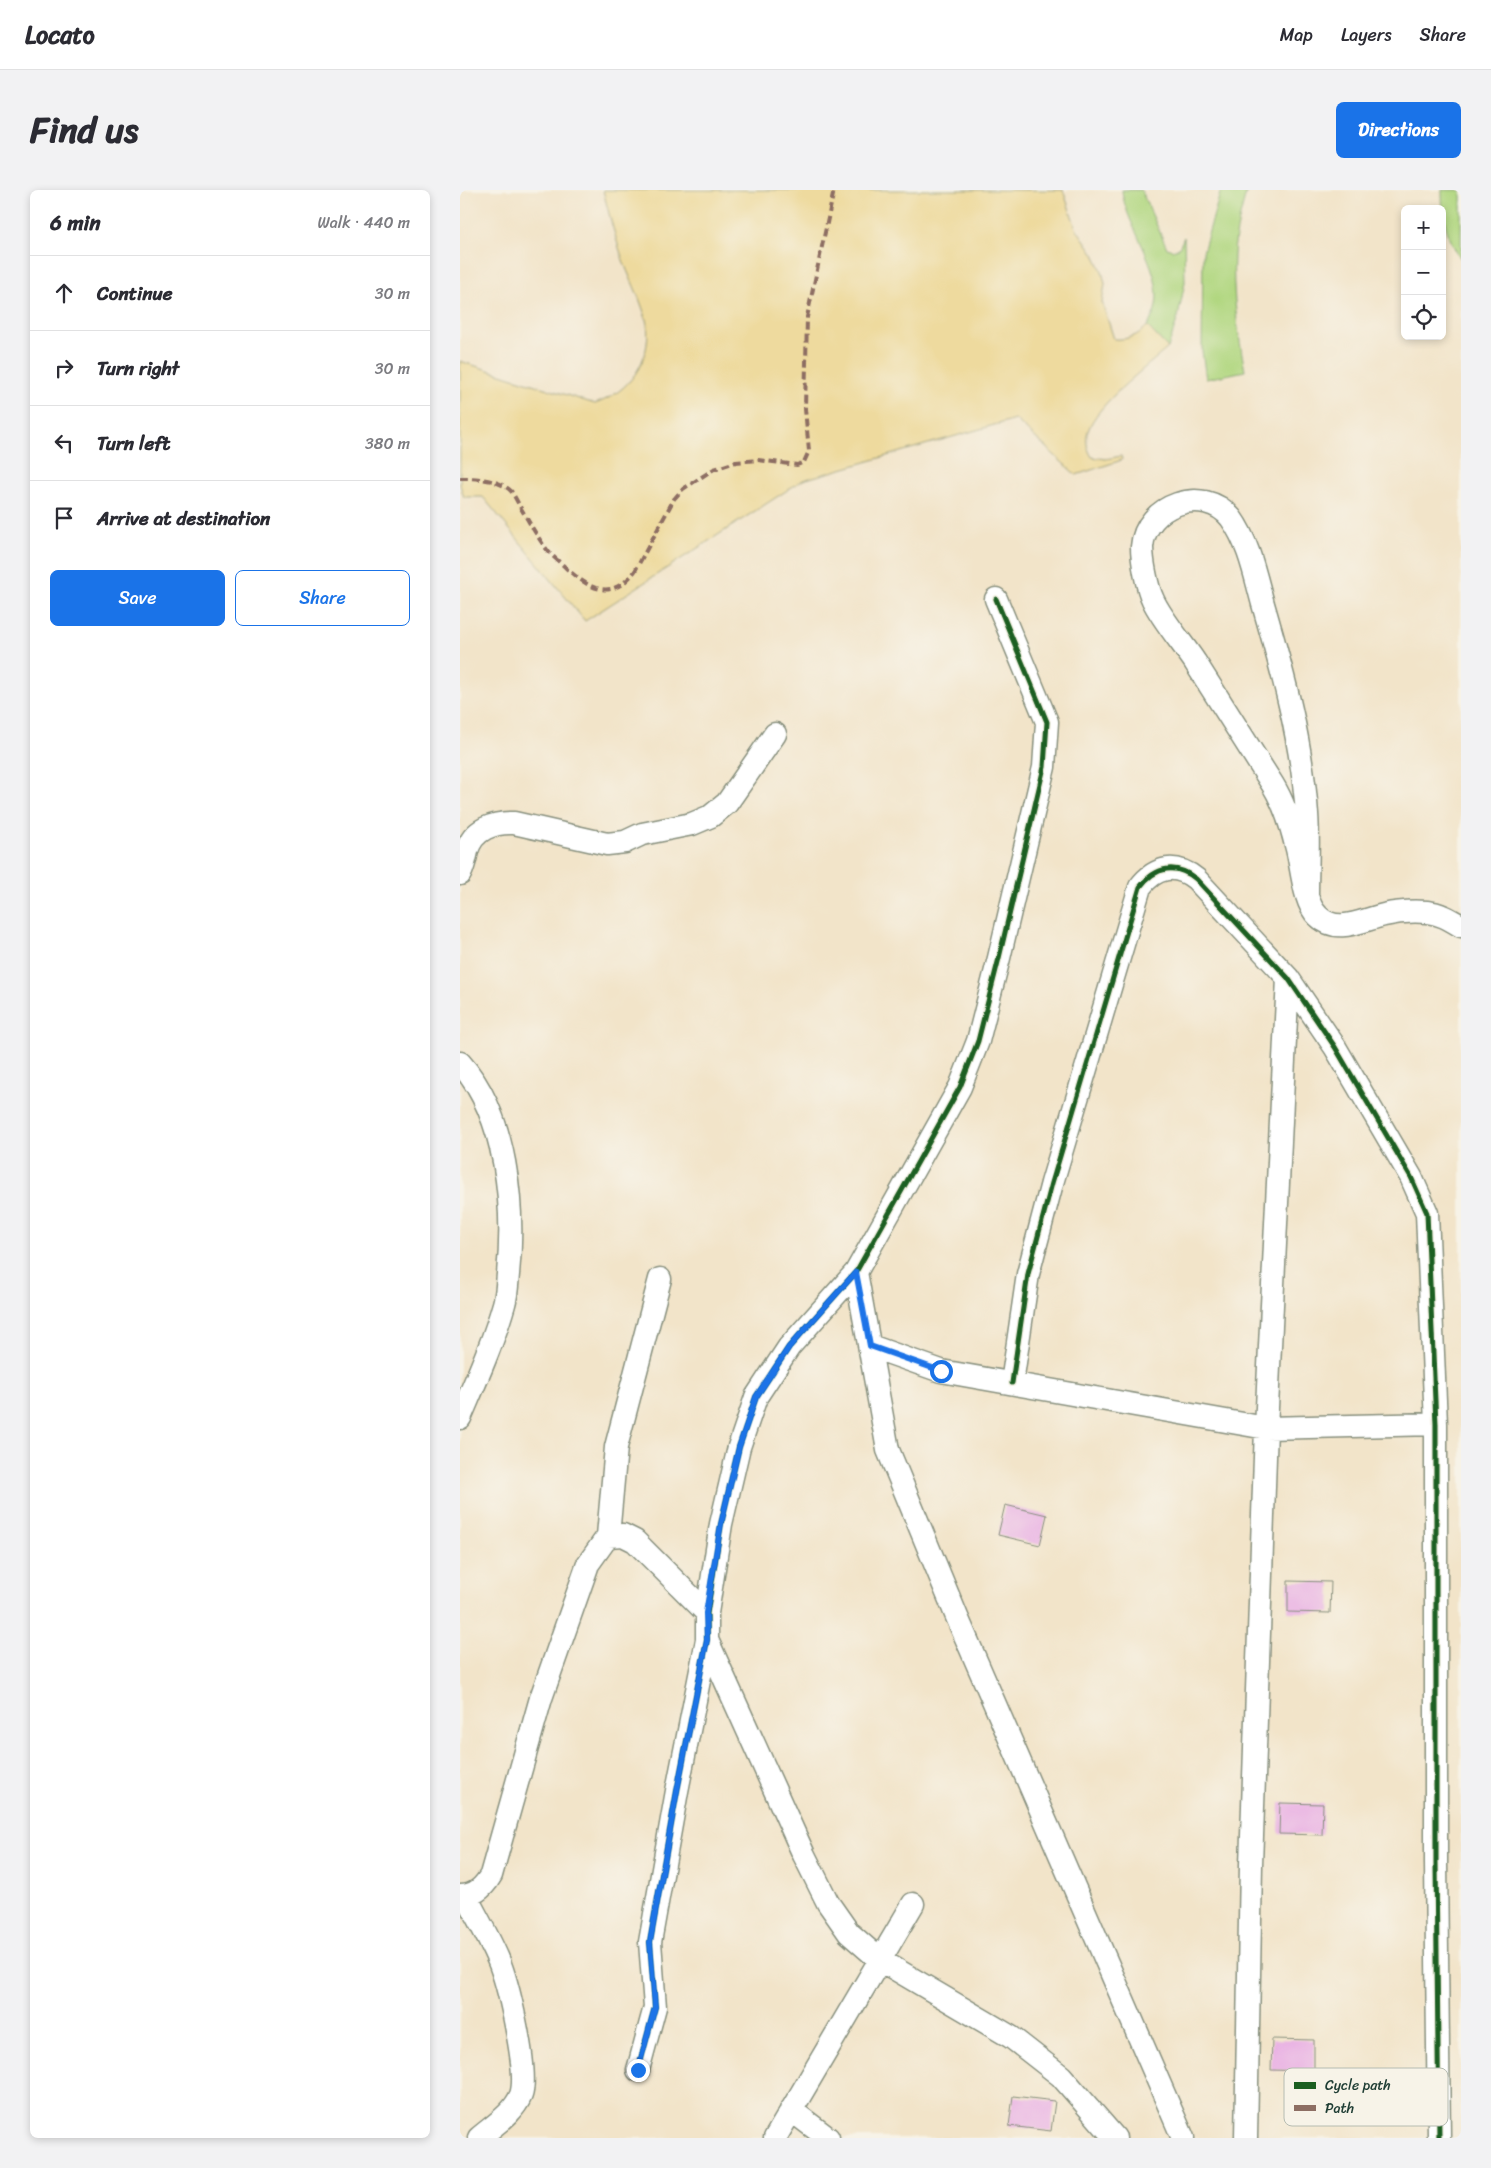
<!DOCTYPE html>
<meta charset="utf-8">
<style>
body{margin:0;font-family:Sriracha,sans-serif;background:#f2f2f3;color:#2b2b33}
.controls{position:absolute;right:15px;top:15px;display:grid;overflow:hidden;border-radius:8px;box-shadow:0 2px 8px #0003}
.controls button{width:45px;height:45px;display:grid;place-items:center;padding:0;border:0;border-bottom:1px solid #e1e1e2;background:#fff;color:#2b2b33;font:25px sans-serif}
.stop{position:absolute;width:15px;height:15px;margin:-11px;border:4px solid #1a73e8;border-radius:50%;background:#fff}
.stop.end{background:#1a73e8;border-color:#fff;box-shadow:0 1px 5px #0008}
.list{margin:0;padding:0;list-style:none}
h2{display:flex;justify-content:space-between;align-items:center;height:65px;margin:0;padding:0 20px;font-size:21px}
h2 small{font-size:16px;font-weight:400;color:#7c7c81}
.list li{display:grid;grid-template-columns:32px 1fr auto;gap:15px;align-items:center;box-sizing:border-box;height:75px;padding:0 20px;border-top:1px solid #e1e1e2}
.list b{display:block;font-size:19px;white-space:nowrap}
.list em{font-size:16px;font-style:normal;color:#7c7c81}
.actions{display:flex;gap:10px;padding:15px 20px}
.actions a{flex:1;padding:11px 0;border:1px solid #1a73e8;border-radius:8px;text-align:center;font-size:18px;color:#1a73e8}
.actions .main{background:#1a73e8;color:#fff}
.icon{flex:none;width:28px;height:28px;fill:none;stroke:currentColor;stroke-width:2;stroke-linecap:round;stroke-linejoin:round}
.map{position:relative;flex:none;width:1001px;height:1948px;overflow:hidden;border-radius:8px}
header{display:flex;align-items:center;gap:30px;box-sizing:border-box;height:70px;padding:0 25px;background:#fff;border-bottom:1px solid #e1e1e2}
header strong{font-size:24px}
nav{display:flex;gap:28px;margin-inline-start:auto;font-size:18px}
.intro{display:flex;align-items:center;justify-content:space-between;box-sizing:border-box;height:120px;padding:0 30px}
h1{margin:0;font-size:35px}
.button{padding:12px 22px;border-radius:8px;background:#1a73e8;color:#fff;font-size:18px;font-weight:700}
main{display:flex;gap:30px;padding:0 30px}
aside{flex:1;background:#fff;border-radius:8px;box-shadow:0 2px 8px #0003}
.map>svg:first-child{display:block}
.green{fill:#b1d780;stroke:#688a5a}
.sand{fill:#eeda9e;stroke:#868c69}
.building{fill:#e8ace3}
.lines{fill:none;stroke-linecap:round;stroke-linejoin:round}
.minor-casing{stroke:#88907e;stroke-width:25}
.minor{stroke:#fff;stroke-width:22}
.quiet{stroke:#8d6e63;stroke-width:4;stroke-dasharray:8 4;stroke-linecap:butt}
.cycleway-casing{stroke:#f7f3e8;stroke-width:8}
.cycleway{stroke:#1b5e20;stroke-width:5}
.route{stroke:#1a73e8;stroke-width:6}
.key{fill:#f7f3e8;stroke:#b6bcb2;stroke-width:1}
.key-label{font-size:14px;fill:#1f3d34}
</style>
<header>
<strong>Locato</strong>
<nav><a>Map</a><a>Layers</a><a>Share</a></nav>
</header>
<div class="intro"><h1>Find us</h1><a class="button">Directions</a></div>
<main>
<aside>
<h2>6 min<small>Walk · 440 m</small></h2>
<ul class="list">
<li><svg class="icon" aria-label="ahead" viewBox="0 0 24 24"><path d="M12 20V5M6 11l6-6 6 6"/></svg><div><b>Continue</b></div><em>30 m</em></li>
<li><svg class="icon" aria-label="right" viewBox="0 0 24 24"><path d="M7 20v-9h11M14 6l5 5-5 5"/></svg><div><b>Turn right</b></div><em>30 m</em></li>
<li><svg class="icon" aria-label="left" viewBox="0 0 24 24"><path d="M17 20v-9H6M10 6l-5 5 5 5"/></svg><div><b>Turn left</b></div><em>380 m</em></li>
<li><svg class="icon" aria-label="arrive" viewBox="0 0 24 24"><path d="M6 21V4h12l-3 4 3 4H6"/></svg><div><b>Arrive at destination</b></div></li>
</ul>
<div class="actions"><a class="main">Save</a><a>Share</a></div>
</aside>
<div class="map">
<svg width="1001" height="1948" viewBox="0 0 1001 1948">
<rect width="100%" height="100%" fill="#f7f3e8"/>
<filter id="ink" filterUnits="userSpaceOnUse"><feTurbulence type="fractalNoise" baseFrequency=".02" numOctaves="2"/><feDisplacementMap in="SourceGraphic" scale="10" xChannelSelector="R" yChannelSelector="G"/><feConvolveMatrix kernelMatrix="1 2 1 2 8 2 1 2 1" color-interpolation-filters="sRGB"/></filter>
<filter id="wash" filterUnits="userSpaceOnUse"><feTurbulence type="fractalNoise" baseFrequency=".0096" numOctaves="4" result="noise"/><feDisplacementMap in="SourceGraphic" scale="20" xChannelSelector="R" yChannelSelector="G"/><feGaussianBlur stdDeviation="1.12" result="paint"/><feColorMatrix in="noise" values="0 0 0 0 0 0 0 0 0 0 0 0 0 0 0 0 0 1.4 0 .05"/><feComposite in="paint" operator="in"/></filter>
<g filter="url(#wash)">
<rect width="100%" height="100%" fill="#f2e4c9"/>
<!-- green -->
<path class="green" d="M662,0H681L707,58L712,60L719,58L724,47L725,92L718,127L708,158L687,136C718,93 666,43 662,0Z
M761,0H787C781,21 775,43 774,65C772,104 778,143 785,181L746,189L742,161L743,62Z
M982,0H1001V69C986,47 982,26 982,0Z"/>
<!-- sand -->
<path class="sand" d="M143,0H603L616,38L634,64L642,81L645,94L642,112L654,149C668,150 678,146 687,136L708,158C686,177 636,215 628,241C625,250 627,259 632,267L646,269L661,266L662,270L616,285L555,229L343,290L125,431L23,307H4L0,295V171L135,214C169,202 192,171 187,134C183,114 172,93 164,73C156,50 149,25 143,0Z"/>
<g id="blocks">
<!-- building -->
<path class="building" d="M545,1315L587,1325L580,1355L538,1345Z
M828,1391L871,1392L870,1423L828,1422Z
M820,1613L863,1614L862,1645L819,1644Z
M812,1849L854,1850V1881L811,1880Z
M553,1906L595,1911L591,1941L549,1936Z"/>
</g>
</g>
<g filter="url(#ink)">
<use href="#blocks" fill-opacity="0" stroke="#88907e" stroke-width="1"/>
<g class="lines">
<!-- minor casing -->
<g class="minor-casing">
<path id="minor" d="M0,684C4,676 5,670 7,661C13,639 34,632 54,633L147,654L165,652L182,644L232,634L251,626L267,613L315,544
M847,705C847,678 849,651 847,624C842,552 823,483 803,414C795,385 789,353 771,328C744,294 685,315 682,357C682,370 687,398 693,410C701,428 723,454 735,472C761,513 787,554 813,595C824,613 831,635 836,655C842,675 843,712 858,726C877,745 902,730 924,725C937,722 954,721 967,722C980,723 991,730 1001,736
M0,873C47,925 55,1017 48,1084C47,1094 47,1104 44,1114C33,1153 16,1190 0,1228
M396,1082L428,1260L497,1427L723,1948
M410,1156L481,1181L806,1238L976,1234
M552,1193L568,1084L592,993L680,697C696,676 716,673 736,689L828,788L875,857L951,987L967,1023L976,1234V1672L979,1948
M148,1346L156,1257L200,1089
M247,1450L344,1665L368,1713L389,1743L420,1770L551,1847L601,1886L655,1948
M0,1706C15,1706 24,1697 31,1685L81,1508L128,1374L148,1346L163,1345L175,1351L247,1423
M6,1706C17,1728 31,1751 40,1774C49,1798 69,1882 61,1905C53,1924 34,1935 19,1948
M178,1880L195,1817L190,1752L217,1601L247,1450V1423L261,1334L279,1257L296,1207L329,1157L396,1082L500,897L518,851L539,768L584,577L587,532L536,409
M331,1920L368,1948
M315,1948L453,1714
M786,1948L791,1675L806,1238L828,788"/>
</g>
<!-- minor -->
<use href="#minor" class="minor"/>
<!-- quiet -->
<path class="quiet" d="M0,288C17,288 38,289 51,301C54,305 57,311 59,315C68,330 77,347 88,361C93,367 101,373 107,379C131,400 152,411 175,381L214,309L223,299L254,279L276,272L298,270L337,275L344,272L349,261L345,219L347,127L374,0"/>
<!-- cycleway casing -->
<g class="cycleway-casing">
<path id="cycleway" d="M552,1193L568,1084L592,993L680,697C696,676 716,673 736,689L828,788L875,857L951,987L967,1023L976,1234V1672L979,1948
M178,1880L195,1817L190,1752L217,1601L247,1450V1423L261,1334L279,1257L296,1207L329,1157L396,1082L500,897L518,851L539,768L584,577L587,532L536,409"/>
</g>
<!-- cycleway -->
<use href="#cycleway" class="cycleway"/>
</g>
</g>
<g class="lines" filter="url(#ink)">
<!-- route -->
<path class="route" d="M178,1880L195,1817L190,1752L217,1601L247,1450L246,1423L261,1334L279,1257L296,1207L329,1157L396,1082L410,1156L481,1181"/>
</g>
<!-- legend -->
<rect x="824" y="1878" width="164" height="58" rx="8" class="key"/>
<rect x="834" y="1892" width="22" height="7" fill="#1b5e20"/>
<rect x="834" y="1915" width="22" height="6" fill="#8d6e63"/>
<g class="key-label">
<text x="865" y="1900">Cycle path</text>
<text x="865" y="1923">Path</text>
</g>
</svg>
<div class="controls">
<button>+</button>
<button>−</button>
<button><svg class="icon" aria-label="locate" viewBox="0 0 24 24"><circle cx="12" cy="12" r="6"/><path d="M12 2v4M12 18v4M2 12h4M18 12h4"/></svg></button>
</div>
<div class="stop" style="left:481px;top:1181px"></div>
<div class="stop end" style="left:178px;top:1880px"></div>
</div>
</main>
